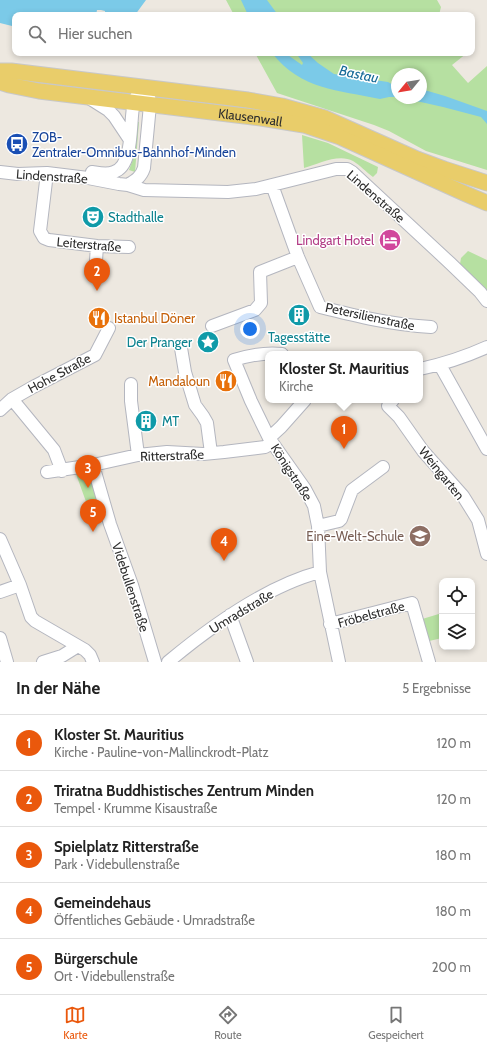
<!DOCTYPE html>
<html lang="de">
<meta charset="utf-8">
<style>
body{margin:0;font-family:Cabin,sans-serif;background:#f2f2f2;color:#222}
.controls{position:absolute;right:12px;bottom:12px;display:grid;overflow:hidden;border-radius:8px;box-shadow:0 2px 6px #0003}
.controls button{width:36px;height:36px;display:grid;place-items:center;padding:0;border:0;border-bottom:1px solid #e0e0e0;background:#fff;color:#222;font:20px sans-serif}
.compass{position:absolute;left:391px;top:68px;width:36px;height:36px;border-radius:50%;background:#fff;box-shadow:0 2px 6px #0003;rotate:240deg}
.you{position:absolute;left:250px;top:329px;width:14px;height:14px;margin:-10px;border:3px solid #fff;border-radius:50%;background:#1a73e8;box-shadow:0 0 0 6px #1a73e833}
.badge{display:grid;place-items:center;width:26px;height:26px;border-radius:50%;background:#ea580c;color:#fff;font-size:13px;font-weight:700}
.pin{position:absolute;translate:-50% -33px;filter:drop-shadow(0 1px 2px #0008)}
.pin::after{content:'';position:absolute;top:21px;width:14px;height:12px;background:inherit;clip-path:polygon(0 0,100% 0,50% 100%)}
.popup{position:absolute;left:265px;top:351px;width:158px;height:52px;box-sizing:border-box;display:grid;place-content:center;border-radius:8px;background:#fff;filter:drop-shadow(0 1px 3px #0005);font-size:13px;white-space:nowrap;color:#767676}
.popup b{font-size:15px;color:#222}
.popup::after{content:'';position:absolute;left:50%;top:100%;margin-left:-8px;border:8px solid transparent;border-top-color:#fff}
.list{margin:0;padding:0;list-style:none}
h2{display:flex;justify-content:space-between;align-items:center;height:52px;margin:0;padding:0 16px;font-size:17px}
h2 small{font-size:13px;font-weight:400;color:#767676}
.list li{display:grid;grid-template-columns:26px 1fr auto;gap:12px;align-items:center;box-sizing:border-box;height:56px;padding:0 16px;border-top:1px solid #e0e0e0}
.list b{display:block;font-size:15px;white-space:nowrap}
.list p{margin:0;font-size:13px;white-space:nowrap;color:#767676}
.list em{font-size:13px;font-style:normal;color:#767676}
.icon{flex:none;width:22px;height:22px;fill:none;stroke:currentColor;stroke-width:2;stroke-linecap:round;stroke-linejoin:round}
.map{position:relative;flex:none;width:487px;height:662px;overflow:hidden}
.search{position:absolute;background:#fff;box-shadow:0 2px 6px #0003;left:12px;right:12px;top:12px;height:44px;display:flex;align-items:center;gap:10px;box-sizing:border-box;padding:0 14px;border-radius:8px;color:#767676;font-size:15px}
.sheet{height:332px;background:#fff}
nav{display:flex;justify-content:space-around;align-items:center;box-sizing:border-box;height:56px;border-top:1px solid #e0e0e0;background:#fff;font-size:11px;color:#767676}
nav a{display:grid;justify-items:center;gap:2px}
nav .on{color:#ea580c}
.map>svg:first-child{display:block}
.green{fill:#b6e0a1;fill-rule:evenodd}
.water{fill:#7bcae8}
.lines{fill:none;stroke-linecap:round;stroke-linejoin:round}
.minor-casing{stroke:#b4b6bf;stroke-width:14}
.major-casing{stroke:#c8c8c8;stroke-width:17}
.minor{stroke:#fff;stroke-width:12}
.major{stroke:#e9cd6a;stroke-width:15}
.labels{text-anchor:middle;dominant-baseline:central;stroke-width:3;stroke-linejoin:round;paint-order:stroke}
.street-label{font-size:13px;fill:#2d2d2d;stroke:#fff}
.transit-label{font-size:13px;fill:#164399;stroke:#fff;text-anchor:start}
.culture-label{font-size:13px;fill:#0d838f;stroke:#fff;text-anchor:start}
.hotel-label{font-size:13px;fill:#b23c85;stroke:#fff;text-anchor:end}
.food-label{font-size:13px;fill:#c56008;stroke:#fff;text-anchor:start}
.education-label{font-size:13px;fill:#785e54;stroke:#fff;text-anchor:end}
.water-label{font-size:14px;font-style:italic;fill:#166a98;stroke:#fff}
</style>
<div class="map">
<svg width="487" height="662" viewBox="0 0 487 662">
<rect width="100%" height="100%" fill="#ede8e0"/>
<!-- green -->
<path class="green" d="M226,0H437L441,7L439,15H234Z
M255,53H467L452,65L468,83L487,66V170L426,151L389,131L374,125L277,93ZM397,74H421V98H397Z
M4,75L114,89L113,95L38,86Z
M136,122H139L135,172L129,170L133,159Z
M302,135L328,143L378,167L377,173L373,177C366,172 360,165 353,161C339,153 318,164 304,168Z
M468,251L487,260V291L460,264L461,258Z
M90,470L101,506L89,510L76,474Z
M442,613V638L425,642L419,620Z"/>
<!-- water -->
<path class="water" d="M0,0H146L135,15H105V11L101,10H97L96,15H15V22L12,26L0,23Z
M241,0H267L278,15H248Z
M272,53H285L302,65L303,63L296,53H307L318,63L334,74L388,82L397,87V97H389L380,99C338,90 301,90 272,53Z
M421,89L445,96L487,111V124L481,117L443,107L403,98H421Z"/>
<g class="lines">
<!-- minor casing -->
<g class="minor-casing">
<path id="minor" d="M89,98L108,110L114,116L130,140
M0,172L18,174L47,173L88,178L119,184L128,185L144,190L228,192L256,189L336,169H347L352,172L450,263L480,292L487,301
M92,172C99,173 107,175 114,172C135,165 129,120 134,102C135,96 140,92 144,87L149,96L150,105L144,168C141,177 136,180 128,185
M47,173L40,231L44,238L49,240L97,246L129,247
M272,185L298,257L320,307C356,316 393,325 431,327
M95,275L97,246
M212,326L255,310L261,303L260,272L298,257
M181,348L185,372L195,405L203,416L207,423L211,453
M282,354C265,352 250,355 234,360L251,401L269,438L305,489L314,506L318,526L320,572L339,662
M440,365L487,449
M420,369C443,364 465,357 487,347
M131,384V401L138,455
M12,399L54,450L62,471
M393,400L388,406L399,417L423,451L463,496L478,520L487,554
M0,410L12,399L33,387L95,355L109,328
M269,438L281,427L305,400
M93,465L110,524L132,585L155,662
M47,472L93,465L138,455L167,452L203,454L224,452L265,447L272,443
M318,526L339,521L341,519L352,490L383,467
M0,539L20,585L31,617L35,621L85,650L90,655L93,662
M0,592L20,585
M230,615L247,662
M330,624L412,603L429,662
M0,638L7,662
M43,662L62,656L78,646
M168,662C210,627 267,586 320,572"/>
</g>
<!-- major casing -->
<g class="major-casing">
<g id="major">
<path d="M0,71H11L248,100L282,106L325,118L417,159L444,169L487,183"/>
<path id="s1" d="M0,82L9,85L39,91L261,118L304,125L340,137L466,194L487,203"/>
</g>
</g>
<!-- minor -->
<use href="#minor" class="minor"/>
<!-- major -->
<use href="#major" class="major"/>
</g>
<!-- icons -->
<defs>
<g id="bus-disc" transform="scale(1.15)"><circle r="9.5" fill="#1a4fb4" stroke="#fff"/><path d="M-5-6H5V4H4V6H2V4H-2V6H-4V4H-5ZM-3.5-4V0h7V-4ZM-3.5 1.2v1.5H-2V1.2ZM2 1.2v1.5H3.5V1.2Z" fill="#fff"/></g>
<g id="theatre-disc" transform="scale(1.15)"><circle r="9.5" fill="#0f9aa8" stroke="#fff"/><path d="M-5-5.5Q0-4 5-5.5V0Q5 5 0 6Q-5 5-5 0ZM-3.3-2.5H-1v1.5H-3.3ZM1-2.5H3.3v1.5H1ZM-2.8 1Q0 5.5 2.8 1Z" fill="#fff"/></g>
<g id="hotel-disc" transform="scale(1.15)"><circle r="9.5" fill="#d1479c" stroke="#fff"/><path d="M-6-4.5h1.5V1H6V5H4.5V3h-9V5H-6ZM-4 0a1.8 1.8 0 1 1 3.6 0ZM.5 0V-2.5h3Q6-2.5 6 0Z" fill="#fff"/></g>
<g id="building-disc" transform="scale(1.15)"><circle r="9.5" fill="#0f9aa8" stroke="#fff"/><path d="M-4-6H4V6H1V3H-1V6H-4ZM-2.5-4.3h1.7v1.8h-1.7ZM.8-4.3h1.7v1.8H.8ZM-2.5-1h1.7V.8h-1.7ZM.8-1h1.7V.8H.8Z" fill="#fff"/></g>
<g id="restaurant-disc" transform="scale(1.15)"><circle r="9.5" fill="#e8710a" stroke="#fff"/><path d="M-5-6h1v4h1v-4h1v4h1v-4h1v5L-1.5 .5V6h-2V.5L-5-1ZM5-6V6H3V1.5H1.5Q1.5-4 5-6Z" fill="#fff"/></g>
<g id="sight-disc" transform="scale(1.15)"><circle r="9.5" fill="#0f9aa8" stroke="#fff"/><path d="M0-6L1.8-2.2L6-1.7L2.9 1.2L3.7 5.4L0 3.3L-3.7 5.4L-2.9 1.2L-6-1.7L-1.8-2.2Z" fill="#fff"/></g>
<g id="school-disc" transform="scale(1.15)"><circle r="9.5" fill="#8d6e63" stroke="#fff"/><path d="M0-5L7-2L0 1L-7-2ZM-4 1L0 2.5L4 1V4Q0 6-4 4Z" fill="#fff"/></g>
</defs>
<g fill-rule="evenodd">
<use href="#bus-disc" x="17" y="144"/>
<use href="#theatre-disc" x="93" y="217"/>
<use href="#hotel-disc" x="390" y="240"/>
<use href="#building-disc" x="299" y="315"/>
<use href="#restaurant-disc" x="99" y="318"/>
<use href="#sight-disc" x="208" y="342"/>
<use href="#restaurant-disc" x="226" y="381"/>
<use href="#building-disc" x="146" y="421"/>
<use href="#school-disc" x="420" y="536"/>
</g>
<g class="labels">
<!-- street labels -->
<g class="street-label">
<text stroke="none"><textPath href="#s1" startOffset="253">Klausenwall</textPath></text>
<text transform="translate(52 176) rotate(4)">Lindenstraße</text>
<text transform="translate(376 196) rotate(41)">Lindenstraße</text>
<text transform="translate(89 244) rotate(5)">Leiterstraße</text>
<text transform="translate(370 316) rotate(12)">Petersilienstraße</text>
<text transform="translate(59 373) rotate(-28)">Hohe Straße</text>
<text transform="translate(172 455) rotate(-2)">Ritterstraße</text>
<text transform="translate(292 472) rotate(57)">Königstraße</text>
<text transform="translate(442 473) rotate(51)">Weingarten</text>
<text transform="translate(131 587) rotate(72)">Videbullenstraße</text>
<text transform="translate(241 611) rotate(-31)">Umradstraße</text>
<text transform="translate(371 614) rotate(-15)">Fröbelstraße</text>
</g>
<!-- transit labels -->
<g class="transit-label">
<text x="32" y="137">ZOB-<tspan x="32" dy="15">Zentraler-Omnibus-Bahnhof-Minden</tspan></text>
</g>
<!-- culture labels -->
<g class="culture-label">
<text x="108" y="217">Stadthalle</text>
<text x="299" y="337" text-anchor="middle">Tagesstätte</text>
<text x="192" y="342" text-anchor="end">Der Pranger</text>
<text x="162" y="421">MT</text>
</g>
<!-- hotel labels -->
<g class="hotel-label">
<text x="374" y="240">Lindgart Hotel</text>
</g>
<!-- food labels -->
<g class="food-label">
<text x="114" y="318">Istanbul Döner</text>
<text x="210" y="381" text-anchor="end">Mandaloun</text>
</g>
<!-- education labels -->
<g class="education-label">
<text x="404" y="536">Eine-Welt-Schule</text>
</g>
<!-- water labels -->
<g class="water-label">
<text transform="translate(359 74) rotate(12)">Bastau</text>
</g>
</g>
</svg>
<div class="controls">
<button><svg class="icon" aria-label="locate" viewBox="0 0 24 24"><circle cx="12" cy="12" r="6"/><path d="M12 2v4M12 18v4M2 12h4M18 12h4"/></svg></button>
<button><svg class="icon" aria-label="layers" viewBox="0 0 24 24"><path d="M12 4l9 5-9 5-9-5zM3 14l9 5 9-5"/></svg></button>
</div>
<svg class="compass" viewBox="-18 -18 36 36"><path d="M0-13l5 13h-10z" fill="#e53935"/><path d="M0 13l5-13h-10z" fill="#767676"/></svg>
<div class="you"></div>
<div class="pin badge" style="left:344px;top:449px">1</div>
<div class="popup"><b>Kloster St. Mauritius</b>Kirche</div>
<div class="pin badge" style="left:97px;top:291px">2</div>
<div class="pin badge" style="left:88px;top:488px">3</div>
<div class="pin badge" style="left:224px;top:561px">4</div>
<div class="pin badge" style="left:93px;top:532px">5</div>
<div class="search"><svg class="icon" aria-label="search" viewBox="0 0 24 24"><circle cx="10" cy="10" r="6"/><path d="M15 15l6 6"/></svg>Hier suchen</div>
</div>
<section class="sheet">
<h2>In der Nähe<small>5 Ergebnisse</small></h2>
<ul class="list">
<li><span class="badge">1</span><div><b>Kloster St. Mauritius</b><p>Kirche · Pauline-von-Mallinckrodt-Platz</p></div><em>120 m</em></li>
<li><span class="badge">2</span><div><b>Triratna Buddhistisches Zentrum Minden</b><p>Tempel · Krumme Kisaustraße</p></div><em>120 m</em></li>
<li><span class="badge">3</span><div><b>Spielplatz Ritterstraße</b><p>Park · Videbullenstraße</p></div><em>180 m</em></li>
<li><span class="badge">4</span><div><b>Gemeindehaus</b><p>Öffentliches Gebäude · Umradstraße</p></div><em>180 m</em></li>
<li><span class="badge">5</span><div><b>Bürgerschule</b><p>Ort · Videbullenstraße</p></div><em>200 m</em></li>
</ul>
</section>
<nav>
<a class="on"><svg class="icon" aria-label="map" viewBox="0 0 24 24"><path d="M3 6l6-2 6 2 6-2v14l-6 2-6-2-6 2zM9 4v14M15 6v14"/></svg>Karte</a>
<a><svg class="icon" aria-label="directions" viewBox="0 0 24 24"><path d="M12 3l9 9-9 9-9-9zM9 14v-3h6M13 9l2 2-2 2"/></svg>Route</a>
<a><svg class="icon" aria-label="saved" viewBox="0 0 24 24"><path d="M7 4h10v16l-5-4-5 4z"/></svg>Gespeichert</a>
</nav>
